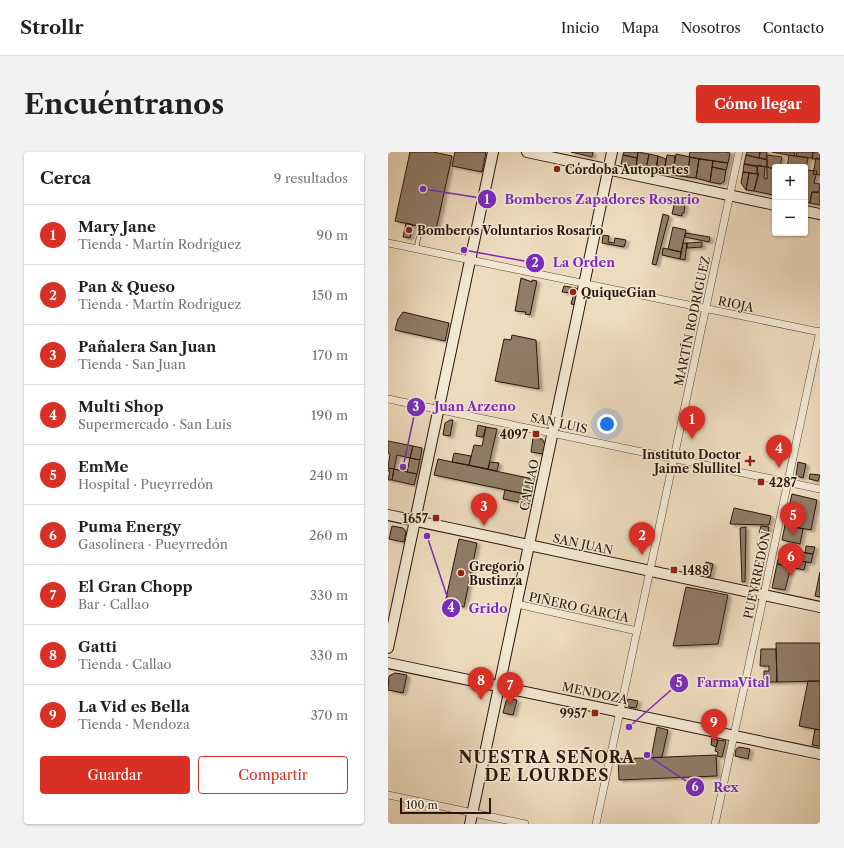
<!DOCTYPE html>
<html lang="es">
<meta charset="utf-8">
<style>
body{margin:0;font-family:"Libre Caslon Text",serif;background:#f2f2f2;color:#202124}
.controls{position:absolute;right:12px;top:12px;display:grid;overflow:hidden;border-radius:4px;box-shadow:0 1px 3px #0004}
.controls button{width:36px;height:36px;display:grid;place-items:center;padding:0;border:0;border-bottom:1px solid #e0e0e0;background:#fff;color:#202124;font:20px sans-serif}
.scale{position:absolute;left:12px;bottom:10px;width:91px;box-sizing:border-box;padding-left:4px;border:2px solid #2c160c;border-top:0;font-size:11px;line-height:14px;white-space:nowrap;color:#2c160c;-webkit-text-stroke:3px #f3e8d4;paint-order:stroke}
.you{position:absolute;left:219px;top:272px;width:14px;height:14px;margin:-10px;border:3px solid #fff;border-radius:50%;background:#1a73e8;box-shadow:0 0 0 6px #1a73e833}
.badge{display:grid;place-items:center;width:26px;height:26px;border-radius:50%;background:#d93025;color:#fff;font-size:13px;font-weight:700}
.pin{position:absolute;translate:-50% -33px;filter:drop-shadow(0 1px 2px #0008)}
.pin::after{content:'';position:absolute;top:21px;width:14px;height:12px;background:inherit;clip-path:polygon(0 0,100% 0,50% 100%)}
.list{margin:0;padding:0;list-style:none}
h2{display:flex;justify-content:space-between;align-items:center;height:52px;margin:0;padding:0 16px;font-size:17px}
h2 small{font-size:13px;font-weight:400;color:#757577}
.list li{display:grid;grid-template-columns:26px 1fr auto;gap:12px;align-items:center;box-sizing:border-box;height:60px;padding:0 16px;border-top:1px solid #e0e0e0}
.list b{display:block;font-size:15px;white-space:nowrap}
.list p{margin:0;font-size:13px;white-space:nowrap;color:#757577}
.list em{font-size:13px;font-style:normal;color:#757577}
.actions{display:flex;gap:8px;padding:12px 16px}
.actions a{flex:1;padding:9px 0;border:1px solid #d93025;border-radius:4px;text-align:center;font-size:14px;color:#d93025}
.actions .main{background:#d93025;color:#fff}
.map{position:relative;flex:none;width:432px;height:672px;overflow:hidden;border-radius:4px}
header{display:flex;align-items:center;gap:24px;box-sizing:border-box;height:56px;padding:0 20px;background:#fff;border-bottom:1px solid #e0e0e0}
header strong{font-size:19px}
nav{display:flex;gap:22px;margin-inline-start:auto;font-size:14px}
.intro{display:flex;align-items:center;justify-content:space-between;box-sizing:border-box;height:96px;padding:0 24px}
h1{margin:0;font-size:28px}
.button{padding:10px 18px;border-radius:4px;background:#d93025;color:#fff;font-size:14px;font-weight:700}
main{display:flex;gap:24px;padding:0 24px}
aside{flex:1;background:#fff;border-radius:4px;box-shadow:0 1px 3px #0004}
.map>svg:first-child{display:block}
.building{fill:#907c68;stroke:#2c160c;filter:url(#shadow)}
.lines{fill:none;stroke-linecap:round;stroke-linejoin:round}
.lane-casing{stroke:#5c4738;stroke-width:5}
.street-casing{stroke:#5c4738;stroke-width:8}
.secondary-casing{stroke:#2c160c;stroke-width:12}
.lane{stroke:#f3e8d4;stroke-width:3.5}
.street{stroke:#f3e8d4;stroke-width:7}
.secondary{stroke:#f3e8d4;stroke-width:10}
.poi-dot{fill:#8f2418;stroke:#f3e8d4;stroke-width:1.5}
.labels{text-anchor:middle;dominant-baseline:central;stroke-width:3;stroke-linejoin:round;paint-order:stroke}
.poi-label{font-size:12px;font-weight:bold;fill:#2c160c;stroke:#f3e8d4;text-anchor:start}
.street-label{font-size:12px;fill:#2c160c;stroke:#f3e8d4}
.district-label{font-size:16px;font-weight:bold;letter-spacing:1px;fill:#2c160c;stroke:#f3e8d4}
.leader{fill:none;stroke:#7b2cbf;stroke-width:1.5}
.callout-dot{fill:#7b2cbf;stroke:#f3e8d4;stroke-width:1.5}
.mark-label{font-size:12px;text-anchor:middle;font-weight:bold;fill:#fff}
.callout-label{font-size:13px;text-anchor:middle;font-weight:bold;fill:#7b2cbf;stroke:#f3e8d4;stroke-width:3;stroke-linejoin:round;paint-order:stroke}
</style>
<header>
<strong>Strollr</strong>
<nav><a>Inicio</a><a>Mapa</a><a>Nosotros</a><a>Contacto</a></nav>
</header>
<div class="intro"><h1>Encuéntranos</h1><a class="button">Cómo llegar</a></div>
<main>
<aside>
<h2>Cerca<small>9 resultados</small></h2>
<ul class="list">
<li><span class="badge">1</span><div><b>Mary Jane</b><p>Tienda · Martín Rodríguez</p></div><em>90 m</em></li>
<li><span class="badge">2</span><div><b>Pan &amp; Queso</b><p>Tienda · Martín Rodríguez</p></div><em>150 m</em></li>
<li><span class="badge">3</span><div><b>Pañalera San Juan</b><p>Tienda · San Juan</p></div><em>170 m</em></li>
<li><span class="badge">4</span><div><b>Multi Shop</b><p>Supermercado · San Luis</p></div><em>190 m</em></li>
<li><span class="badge">5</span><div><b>EmMe</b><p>Hospital · Pueyrredón</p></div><em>240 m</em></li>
<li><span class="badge">6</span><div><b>Puma Energy</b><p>Gasolinera · Pueyrredón</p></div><em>260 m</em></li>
<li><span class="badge">7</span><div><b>El Gran Chopp</b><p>Bar · Callao</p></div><em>330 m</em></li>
<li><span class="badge">8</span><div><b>Gatti</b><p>Tienda · Callao</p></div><em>330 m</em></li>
<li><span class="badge">9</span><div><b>La Vid es Bella</b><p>Tienda · Mendoza</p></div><em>370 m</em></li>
</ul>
<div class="actions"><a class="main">Guardar</a><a>Compartir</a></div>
</aside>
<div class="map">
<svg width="432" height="672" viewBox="0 0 432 672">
<defs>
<filter id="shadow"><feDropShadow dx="3.5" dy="2" stdDeviation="1" flood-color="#0004"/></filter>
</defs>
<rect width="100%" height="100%" fill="#eddbbd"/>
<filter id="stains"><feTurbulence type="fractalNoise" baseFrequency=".005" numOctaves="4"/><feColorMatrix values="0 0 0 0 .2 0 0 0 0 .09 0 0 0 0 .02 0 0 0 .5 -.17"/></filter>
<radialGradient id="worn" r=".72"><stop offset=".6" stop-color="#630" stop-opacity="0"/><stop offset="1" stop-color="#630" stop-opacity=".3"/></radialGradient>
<!-- building -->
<path class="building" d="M22,0H45L64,4L48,78L7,69Z
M67,0H98L94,20L64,14Z
M183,0H205L204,5Z
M236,0H250L249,6L235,3Z
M250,0L261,2L258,17L248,15Z
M302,0H338L342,1L340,11L301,5Z
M359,0H372L371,6L358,3Z
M372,0H379L378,7L371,6Z
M384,0H407L406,4Z
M409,0H425L424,6L408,4Z
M425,0H432V7H424Z
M261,2L270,4L268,19L258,17Z
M288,2L302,5L299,25L285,23Z
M235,3L249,6L248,15L233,12Z
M279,3L287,4L285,23L276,21Z
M358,3L379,8V15L356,12Z
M379,3L394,5L392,15H387V17L379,15Z
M401,3L420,6L417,21V15H399Z
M270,4L278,7L276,21L268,19Z
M302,5L311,7L308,26L299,25Z
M428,6L432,7V23L425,22Z
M311,7L325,9L322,30L308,26Z
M325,9L340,11L338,18L324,15Z
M356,12L369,15V22L355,20Z
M370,13L377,15L376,26L379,27V15L386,17L384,28L387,29L385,43L366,39L371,21L369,20Z
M324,15L338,18L336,30L332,32L322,30Z
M418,18L429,19L426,31L432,32L431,40H424L422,51L417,50Z
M355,20L361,21L358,38L353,31Z
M361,21L370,22L366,39L358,38Z
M424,40L432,41V53L422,51Z
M294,47L297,49L296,61H294V64L284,62L287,49L292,50Z
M275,62L281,64L268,113L264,112Z
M18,71L25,73L22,86L15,85Z
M285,75L298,78L293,100L280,97Z
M298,81L322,85L321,90L297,85Z
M215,83L221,84L220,90L226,91L227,86L238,88L236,95L214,91Z
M314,90V95L299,96V91Z
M295,91H299L297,108L292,107Z
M275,96L293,100L292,107L274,103Z
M133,126L144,130V128L149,129L142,163L137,162L138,160L127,159Z
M176,134L188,136L191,141L188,153L183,152L185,145L183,141L174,140Z
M15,160L61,171L57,189L7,178L10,167Z
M124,183L148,188L151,237L107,229L116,187L123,188Z
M62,268H65L62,284L55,283L57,271Z
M90,273L98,275L95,285L88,284Z
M98,275L109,277L100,317L81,313L86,293L94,294Z
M145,286L154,287L157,292L155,302L143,300Z
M0,289L25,294L22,306L9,303L6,317L0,316L2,302L0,301Z
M25,294L34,296L32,308L22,306Z
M66,301L83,304L81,313L64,310Z
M22,306L32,308L29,322L19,320Z
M50,307L150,328L147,344L46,323Z
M102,310L111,311L109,319L100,317Z
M410,310L418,312L415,326L408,324Z
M0,316L6,317L4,328H0L2,319H0Z
M6,317L29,322L26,333L4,328Z
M422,322L432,323L430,329L421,327Z
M117,338L147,344L145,353L115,347Z
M404,342L429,348L423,378L397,373Z
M346,356L383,364L381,373L342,372Z
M397,373L415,377L412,392L394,388Z
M4,374L15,376L18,380L16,390L1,387Z
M373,374L381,375L380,382L371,381Z
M358,375L357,430H354L352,376Z
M71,387L89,391L76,455L57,451Z
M418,394L427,395L425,402L417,401Z
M398,397L425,402L423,411L396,405Z
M391,404L418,410L416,418L389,412Z
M318,410L325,412L322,425L315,423Z
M389,412L403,415L397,438L384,436Z
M432,420V445L427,444Z
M298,435L340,443L330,492L285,494Z
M388,491H432V529L389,530Z
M373,497H388L389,530H376V519H381V514H372Z
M7,521L19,523L15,541L0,538L1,524Z
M420,529H432V578L411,574Z
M122,547L129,548L125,563L115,561L118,549Z
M240,547L250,549L248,556L241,555L238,551Z
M269,575L280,578L274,605L263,606Z
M427,577L432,578V594L424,593Z
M324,586L330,588L328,595L323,593Z
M330,588L338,589L334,605L329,604L330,600L327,599Z
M351,595L362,597L360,607L347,604L348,597Z
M328,603L329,624L231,628L230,607Z"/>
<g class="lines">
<!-- lane casing -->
<g class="lane-casing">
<path id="lane" d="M28,97L33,75"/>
</g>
<!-- street casing -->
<g class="street-casing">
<path id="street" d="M0,91L432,180
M0,247L432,337
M129,452L249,479
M0,643L137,672
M208,672L351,0
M327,672L432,179"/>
</g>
<!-- secondary casing -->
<g class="secondary-casing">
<path id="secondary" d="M139,0L387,53
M417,59L432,62
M0,363L432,455
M0,496L105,0
M0,511L432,602
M82,672L224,0"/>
</g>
<!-- lane -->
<use href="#lane" class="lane"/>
<!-- street -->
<use href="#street" class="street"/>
<!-- secondary -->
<use href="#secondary" class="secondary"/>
</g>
<!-- markers -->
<g class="poi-dot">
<circle cx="169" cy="17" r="4"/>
<circle cx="21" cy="78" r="4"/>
<circle cx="185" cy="140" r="4"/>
<rect x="144" y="278" width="8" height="8" rx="2"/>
<path d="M360 303h4v4h4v4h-4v4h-4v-4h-4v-4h4z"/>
<rect x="369" y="326" width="8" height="8" rx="2"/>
<rect x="44" y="362" width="8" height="8" rx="2"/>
<rect x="282" y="414" width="8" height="8" rx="2"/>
<circle cx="73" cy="421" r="4"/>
<rect x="203" y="557" width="8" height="8" rx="2"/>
</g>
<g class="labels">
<!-- poi labels -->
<g class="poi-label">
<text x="177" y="17">Córdoba Autopartes</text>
<text x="29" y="78">Bomberos Voluntarios Rosario</text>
<text x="193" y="140">QuiqueGian</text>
<text x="140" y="282" text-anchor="end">4097</text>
<text x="353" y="302" text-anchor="end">Instituto Doctor<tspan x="353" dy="14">Jaime Slullitel</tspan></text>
<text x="381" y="330">4287</text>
<text x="40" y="366" text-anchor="end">1657</text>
<text x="81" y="414">Gregorio<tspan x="81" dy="14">Bustinza</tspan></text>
<text x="294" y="418">1488</text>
<text x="199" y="561" text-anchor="end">9957</text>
</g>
<!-- street labels -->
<g class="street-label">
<text transform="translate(348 152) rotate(12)">RIOJA</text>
<text transform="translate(304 169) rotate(-78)">MARTÍN RODRÍGUEZ</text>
<text transform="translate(171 271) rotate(12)">SAN LUIS</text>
<text transform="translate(141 333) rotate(-78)">CALLAO</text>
<text transform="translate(195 392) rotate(12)">SAN JUAN</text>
<text transform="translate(369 423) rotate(-78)">PUEYRREDÓN</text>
<text transform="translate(191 455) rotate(12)">PIÑERO GARCÍA</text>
<text transform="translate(207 541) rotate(12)">MENDOZA</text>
</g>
<!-- district labels -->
<g class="district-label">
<text x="159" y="605">NUESTRA SEÑORA<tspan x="159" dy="18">DE LOURDES</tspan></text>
</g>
</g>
<!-- callouts -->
<path class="leader" d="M35 37L99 47M76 98L147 111M15 315L28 255M39 384L63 456M241 575L291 531M259 603L307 635"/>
<g class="callout-dot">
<circle cx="35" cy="37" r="4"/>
<circle cx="76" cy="98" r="4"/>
<circle cx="15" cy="315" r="4"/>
<circle cx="39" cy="384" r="4"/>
<circle cx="241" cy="575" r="4"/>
<circle cx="259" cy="603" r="4"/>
<circle cx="99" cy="47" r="10"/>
<circle cx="147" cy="111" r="10"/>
<circle cx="28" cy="255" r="10"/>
<circle cx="63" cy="456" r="10"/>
<circle cx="291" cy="531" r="10"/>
<circle cx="307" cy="635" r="10"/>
</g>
<g class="mark-label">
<text x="99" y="52">1</text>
<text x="147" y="115">2</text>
<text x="28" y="259">3</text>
<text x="63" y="460">4</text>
<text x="291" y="535">5</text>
<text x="307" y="639">6</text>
</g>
<g class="callout-label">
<text x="214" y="52">Bomberos Zapadores Rosario</text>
<text x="196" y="115">La Orden</text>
<text x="87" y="259">Juan Arzeno</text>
<text x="100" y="461">Grido</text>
<text x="345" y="535">FarmaVital</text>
<text x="338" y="640">Rex</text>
</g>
<rect width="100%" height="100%" filter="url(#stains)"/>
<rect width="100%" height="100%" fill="url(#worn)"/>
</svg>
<div class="controls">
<button>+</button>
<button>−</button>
</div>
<div class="scale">100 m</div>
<div class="you"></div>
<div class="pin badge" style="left:304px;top:287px">1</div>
<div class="pin badge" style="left:254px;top:403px">2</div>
<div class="pin badge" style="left:96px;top:374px">3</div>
<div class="pin badge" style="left:391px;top:316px">4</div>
<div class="pin badge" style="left:405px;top:383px">5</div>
<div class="pin badge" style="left:403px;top:424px">6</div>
<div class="pin badge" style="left:122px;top:553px">7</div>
<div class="pin badge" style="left:93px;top:548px">8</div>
<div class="pin badge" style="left:326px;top:590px">9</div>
</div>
</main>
